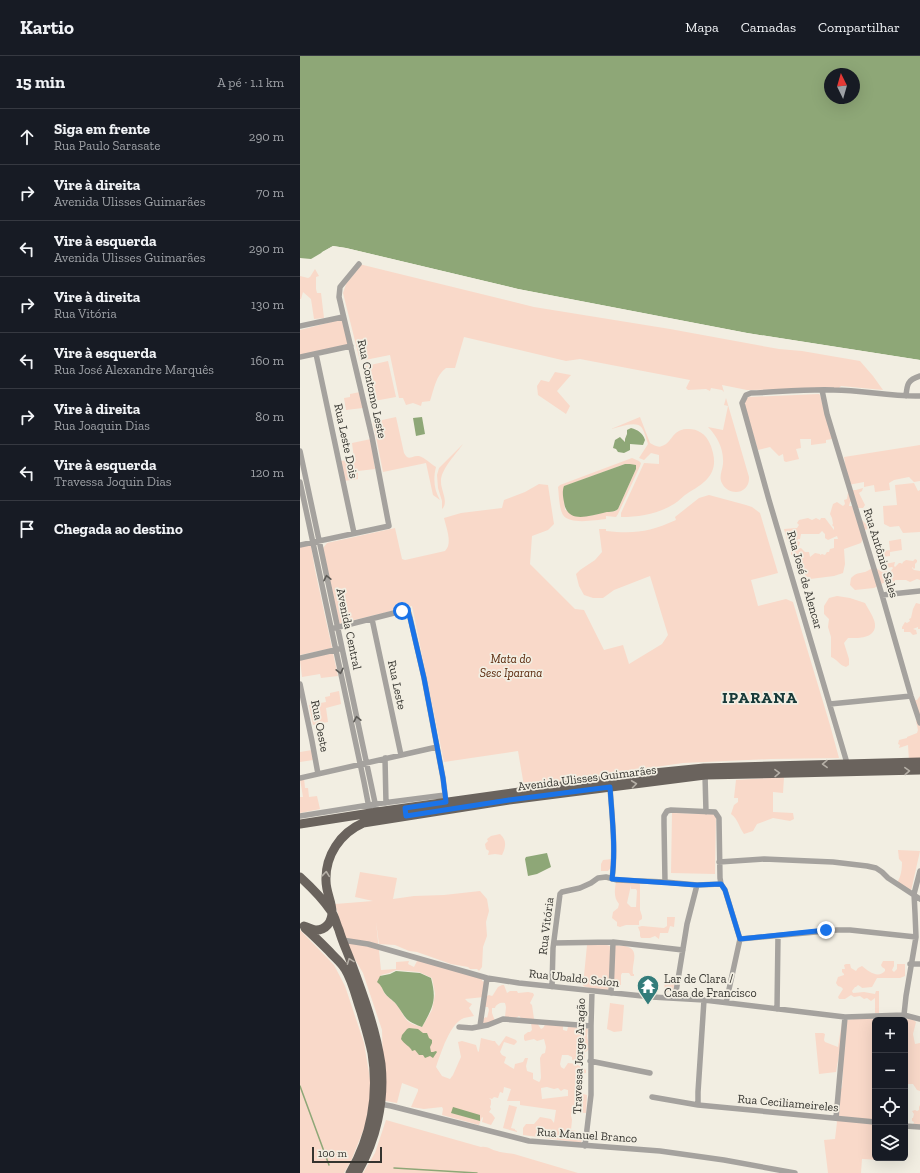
<!DOCTYPE html>
<html lang="pt">
<meta charset="utf-8">
<style>
body{margin:0;font-family:"Zilla Slab",serif;background:#242831;color:#f1f3f6}
.controls{position:absolute;right:12px;bottom:12px;display:grid;overflow:hidden;border-radius:6px;box-shadow:0 4px 16px #0002}
.controls button{width:36px;height:36px;display:grid;place-items:center;padding:0;border:0;border-bottom:1px solid #363941;background:#171b24;color:#f1f3f6;font:20px sans-serif}
.compass{position:absolute;left:524px;top:12px;width:36px;height:36px;border-radius:50%;background:#171b24;box-shadow:0 4px 16px #0002;rotate:355deg}
.scale{position:absolute;left:12px;bottom:10px;width:70px;box-sizing:border-box;padding-left:4px;border:2px solid #35342f;border-top:0;font-size:11px;line-height:14px;white-space:nowrap;color:#35342f;-webkit-text-stroke:3px #f2eee2;paint-order:stroke}
.stop{position:absolute;width:12px;height:12px;margin:-9px;border:3px solid #1a73e8;border-radius:50%;background:#fff}
.stop.end{background:#1a73e8;border-color:#fff;box-shadow:0 1px 4px #0008}
.list{margin:0;padding:0;list-style:none}
h2{display:flex;justify-content:space-between;align-items:center;height:52px;margin:0;padding:0 16px;font-size:17px}
h2 small{font-size:13px;font-weight:400;color:#9ea1a6}
.list li{display:grid;grid-template-columns:26px 1fr auto;gap:12px;align-items:center;box-sizing:border-box;height:56px;padding:0 16px;border-top:1px solid #363941}
.list b{display:block;font-size:15px;white-space:nowrap}
.list p{margin:0;font-size:13px;white-space:nowrap;color:#9ea1a6}
.list em{font-size:13px;font-style:normal;color:#9ea1a6}
.icon{flex:none;width:22px;height:22px;fill:none;stroke:currentColor;stroke-width:2;stroke-linecap:round;stroke-linejoin:round}
.map{position:relative;flex:none;width:620px;height:1117px;overflow:hidden}
header{display:flex;align-items:center;gap:24px;box-sizing:border-box;height:56px;padding:0 20px;background:#171b24;border-bottom:1px solid #363941}
header strong{font-size:19px}
nav{display:flex;gap:22px;margin-inline-start:auto;font-size:14px}
main{display:flex}
aside{flex:1;background:#171b24}
.map>svg:first-child{display:block}
.green{fill:#f9d9c9;fill-rule:evenodd}
.water{fill:#8ea777;fill-rule:evenodd}
.pier{fill:#f2eee2}
.lines{fill:none;stroke-linecap:round;stroke-linejoin:round}
.stream{stroke:#8ea777;stroke-width:1.5}
.minor{stroke:#a5a29e;stroke-width:5.5}
.primary{stroke:#6a635d;stroke-width:9}
.oneway{stroke:#5c5a56}
.oneway2{stroke:#b5afa6}
.route{stroke:#1a73e8;stroke-width:5}
.labels{text-anchor:middle;dominant-baseline:central;stroke-width:3.5;stroke-linejoin:round;paint-order:stroke}
.street-label{font-size:12px;fill:#35342f;stroke:#f2eee2}
.park-label{font-size:12px;font-style:italic;fill:#59280b;stroke:#f2eee2}
.poi-label{font-size:12px;fill:#35342f;stroke:#f2eee2;text-anchor:start}
.district-label{font-size:16px;font-weight:bold;letter-spacing:1px;fill:#163938;stroke:#f2eee2}
</style>
<header>
<strong>Kartio</strong>
<nav><a>Mapa</a><a>Camadas</a><a>Compartilhar</a></nav>
</header>
<main>
<aside>
<h2>15 min<small>A pé · 1.1 km</small></h2>
<ul class="list">
<li><svg class="icon" aria-label="ahead" viewBox="0 0 24 24"><path d="M12 20V5M6 11l6-6 6 6"/></svg><div><b>Siga em frente</b><p>Rua Paulo Sarasate</p></div><em>290 m</em></li>
<li><svg class="icon" aria-label="right" viewBox="0 0 24 24"><path d="M7 20v-9h11M14 6l5 5-5 5"/></svg><div><b>Vire à direita</b><p>Avenida Ulisses Guimarães</p></div><em>70 m</em></li>
<li><svg class="icon" aria-label="left" viewBox="0 0 24 24"><path d="M17 20v-9H6M10 6l-5 5 5 5"/></svg><div><b>Vire à esquerda</b><p>Avenida Ulisses Guimarães</p></div><em>290 m</em></li>
<li><svg class="icon" aria-label="right" viewBox="0 0 24 24"><path d="M7 20v-9h11M14 6l5 5-5 5"/></svg><div><b>Vire à direita</b><p>Rua Vitória</p></div><em>130 m</em></li>
<li><svg class="icon" aria-label="left" viewBox="0 0 24 24"><path d="M17 20v-9H6M10 6l-5 5 5 5"/></svg><div><b>Vire à esquerda</b><p>Rua José Alexandre Marquês</p></div><em>160 m</em></li>
<li><svg class="icon" aria-label="right" viewBox="0 0 24 24"><path d="M7 20v-9h11M14 6l5 5-5 5"/></svg><div><b>Vire à direita</b><p>Rua Joaquin Dias</p></div><em>80 m</em></li>
<li><svg class="icon" aria-label="left" viewBox="0 0 24 24"><path d="M17 20v-9H6M10 6l-5 5 5 5"/></svg><div><b>Vire à esquerda</b><p>Travessa Joquin Dias</p></div><em>120 m</em></li>
<li><svg class="icon" aria-label="arrive" viewBox="0 0 24 24"><path d="M6 21V4h12l-3 4 3 4H6"/></svg><div><b>Chegada ao destino</b></div></li>
</ul>
</aside>
<div class="map">
<svg width="620" height="1117" viewBox="0 0 620 1117">
<rect width="100%" height="100%" fill="#f2eee2"/>
<!-- green -->
<path class="green" d="M59,208L234,251L370,273L479,293L502,295L560,305L573,320L583,334L541,330L539,332L447,334L422,329L424,336L422,334L411,332L410,335L406,333L388,334L386,332L390,324L280,303L266,305L164,281L155,312H146C136,319 134,333 130,345L122,346L121,350L113,347L106,349L103,342H99L90,299L60,305L43,237L46,228L58,213Z
M15,213L19,220L16,221V233L17,237H21L24,262L14,263L11,243L3,236L1,243H0V220L8,222L10,221Z
M43,263L51,288L0,299V274Z
M88,305L96,341L74,345L66,310Z
M255,316L271,319L257,335L270,350L266,358L238,339L237,330L241,324L249,326Z
M60,336L63,352L46,354L44,342L50,341V338Z
M519,338L520,339L532,383L526,384V387L511,389V383H500L501,392L496,393L499,403L486,406L484,405L483,398L479,400L470,391L458,394L445,352V345L448,341Z
M426,342L449,421C450,437 431,441 423,429C418,422 422,416 423,408C424,394 418,381 408,371L423,374L428,350L424,349Z
M96,361L104,397C109,406 111,399 119,400C124,401 131,408 136,411C133,423 134,434 140,444L133,439L126,407L83,416L73,366Z
M340,361L350,387C354,389 358,392 362,390C372,387 372,374 386,373C390,373 394,373 398,375C407,379 411,388 413,397C418,418 405,427 388,437C383,440 379,445 374,448C358,458 340,461 321,461V457L344,407L359,408V399L351,397L344,404L339,402L348,388C346,383 345,377 342,372C337,364 320,371 311,373Z
M71,383L75,413L58,415V423L44,425L41,405L54,403L52,387Z
M163,388C157,397 140,414 141,426C141,435 149,446 142,453V445L138,432L137,419L139,412Z
M620,389V425L614,426L609,421L594,424L589,427L590,434L575,436L574,429L564,431V426L548,429L544,401Z
M332,402L339,405L341,407L340,410L318,458L316,461L306,460V463C295,464 270,469 263,459C259,452 259,439 258,431L260,429ZM325,408L336,413L318,453L316,455L305,456L289,460L265,454L263,434L265,430Z
M614,427L618,435L620,434V476L603,477L599,470L590,471L584,468L583,450L597,449L595,429Z
M239,428L248,429L254,468L248,474L232,480L230,508L275,553L284,554L304,594L323,589L329,608L362,588L368,579L350,520L314,534L303,542H293L284,539L279,530L276,518L280,514L295,504L302,496L299,473H306V475C335,478 349,476 376,464L375,461L399,442L409,439L446,449L452,451L460,457L478,517L451,524L458,550L486,543L493,546L530,669L539,702L471,703L383,707L224,730L218,695L144,706L112,550L38,568L23,492L27,487L95,472L102,503L105,504L145,495C153,488 146,471 144,462L161,457L202,452L204,444L225,436Z
M563,432L562,435L559,437L565,449L563,452H557L552,445L550,446L549,450H552L557,465L562,464L569,471L568,473L561,475L563,482L561,487L544,493L545,508L543,517L534,520L510,523L506,520L504,516L499,517L498,513L499,512L494,498L491,499V495L501,492L505,496H509L510,501L515,497L520,498V499L522,498L525,499L527,496H529L530,493L534,492V483H538L537,480L528,484L525,482V478L522,475L519,478H501L500,483H498L497,485L500,486L499,490L498,491L494,490L493,485L487,484L484,473L497,472L499,469L497,467L499,464L508,462L512,464L516,462L520,464L521,462H525L534,474V471L532,469L533,468L532,462L530,458L533,448L537,446L543,450L545,448L544,444L547,443L548,437L553,434H556Z
M601,483L602,494L590,496V500L582,501V495L590,494L589,485Z
M11,489L15,514L32,592L0,599V491Z
M615,503L617,504V506L615,508V512L614,513L612,511V512L614,514L620,515V524L617,523L610,526L606,524H595L593,528L583,527L574,532L555,534L550,529L551,522C558,516 557,518 565,516C574,512 571,508 582,516L587,515V523L592,521L590,516L593,512L592,511L586,512L585,508L595,506L594,510L595,511L599,507H601L602,508L603,506L606,504L613,505Z
M537,540L550,542L565,547C568,553 572,558 574,564C575,567 575,568 575,571C573,583 558,582 548,582L544,587L549,603V609L546,611C539,609 537,603 531,601V581L528,571L529,563L524,558V550L529,542Z
M616,547L620,548V573H618V571L613,573L616,574L617,578L613,579L610,576H604V573H602V571L605,566L607,567L610,565L609,563L611,562L613,553Z
M33,597L38,620L21,622L20,618L2,621L0,604Z
M39,635L41,648L26,652L28,666L13,669L9,649L26,646L25,641L30,640V637Z
M620,640V704L609,705L608,689L599,692L600,689L598,688L599,684L607,682V681L617,677L618,674L616,665L618,663L614,644H617Z
M12,694L13,704L0,706V696Z
M484,721L483,737L473,736V756L493,757L494,763L490,765L473,762L457,768L453,775L444,778C439,771 438,763 431,758L434,749L438,746V742H434L436,724Z
M4,722L5,732H8L9,741L17,740L20,753L0,757V741H3L0,723Z
M372,757L416,758L415,818L371,817Z
M200,778C207,784 206,791 202,799L195,798L188,799L189,795L186,793L185,788L188,785L187,783L191,780Z
M598,794L620,795L611,835L597,827C601,820 602,814 602,806L599,803Z
M312,803L313,809L308,815H301V808L303,804Z
M60,816L97,822L93,843L114,840L144,839L180,835L187,843L189,855L186,866L187,880L183,891L182,911L179,915L177,913H170L168,911L151,908L117,896L109,895L95,889L79,888L76,866L81,914L96,913V906L109,905L108,908L114,911L118,903L182,922V925L185,926L184,941L165,943L168,946L172,948L169,952L174,960C171,961 167,961 164,962C150,967 141,997 136,1011L142,1020L150,1023L153,1019L161,1001L158,986L162,985L176,989L178,996L179,995L181,982L193,985H195L196,987L199,990L206,980L216,984L217,986L214,989L204,986L200,996L202,999L206,1001L204,1007L214,1013L215,1008L223,1006L225,1002H228L226,1010L227,1015L233,1017V1023L239,1026L240,1025L241,1022L240,1002L242,998L245,997L246,991L244,983L237,985L234,983L225,985L224,983V979L228,976H230L232,974L231,967H237L241,973L243,972L245,969H263V974L267,975L268,971L287,972L288,974L287,980L290,993L285,996V1002L284,1003H277L276,1005L272,1004V1001L268,999H262L260,1008L261,1011L264,1013L268,1007C274,1007 282,1010 286,1014V1017L279,1018C277,1022 275,1031 276,1036L287,1039L286,1057L272,1056L271,1059L272,1064L271,1074L276,1075V1080L283,1081L281,1087L223,1079V1072L226,1068H234L240,1061L251,1063L254,1067L256,1054L220,1049V1045H207L211,1033L204,1031L203,1037L200,1036L198,1042L194,1041L192,1043L189,1042L191,1044V1048L190,1051L191,1053L189,1056L192,1058L195,1062L191,1069L182,1066L183,1062L182,1061L179,1069L142,1059L143,1053L142,1051L124,1053L111,1051L118,1035V1033L102,1027L97,1047L86,1045L84,1044L82,974L63,917L47,890L35,848L73,845L55,841ZM96,914L119,916L132,922L135,938L132,954L122,971C103,966 107,963 97,949C94,945 88,942 85,938C81,933 82,925 81,919L89,917ZM247,1031L254,1033L258,1032L261,1035L264,1033L268,1034V1040L242,1043L241,1034V1032Z
M316,825L331,827H339L340,829V854L342,860V863L339,865V869H326L320,871L317,870V866L312,862L313,856L318,852L319,848C313,841 315,833 316,825ZM331,829V833H336L337,835L336,851H331L327,847Z
M367,861H375L374,871L370,870L368,877H360L359,883L355,880L350,882H341L340,880V876L338,871L342,870L364,872L367,870Z
M0,874L34,909L45,930L64,987L70,1023V1045L65,1070L51,1105L44,1117H0Z
M287,889H307L310,890V932L308,934C299,935 292,933 283,930Z
M315,889C320,890 324,889 328,891C340,895 331,909 333,918H334V920H331L329,917H322L321,919V929H312Z
M583,905H594V910L592,914L594,916L597,913V908H605V920L600,922H577L572,931L562,932L561,931L558,929L556,931H555L552,935L553,937L564,936L575,938L576,935H579V957H575V942L571,945L567,942L564,943L560,940L554,941L551,939L545,943H539L538,941L543,933L541,931L538,930L536,927L538,921L544,919V918L542,916V913H545L544,909L546,908H550L551,912L556,915L558,912L562,910C568,915 578,923 585,915V913L582,911L581,909Z
M366,923L370,926H375L373,935L365,936L364,924Z
M202,929H204L207,937L210,935H217L218,937L228,936L233,937L234,939L230,947L232,949L234,963H222L219,960L214,963L205,961L206,951L205,947C201,946 196,948 195,952H192V957L195,965L182,968L184,962L186,961L187,962L189,954L188,951H185V941L189,939L192,940L193,939L198,931Z
M310,947L324,949L322,975L314,976L307,973Z
M561,962H566L578,964H575V1102H581V1104L562,1103L561,1117H528L524,1084L535,1083L537,1066L534,1058L535,1045L542,1031L543,1013L539,999L536,1016L519,1018L515,977H523L525,978L524,984L525,986L538,991L542,966L547,964Z
M612,963L616,966L613,978L615,988L620,987V1035L617,1034L613,1028H606L605,1029V964H600Z
M209,1049L217,1051L211,1072L215,1073V1074L217,1075V1076L203,1072Z
M620,1049V1069H613L614,1066L612,1065V1062H613L614,1058L612,1055L615,1054L617,1055L619,1054V1051Z
M86,1064L181,1091C188,1090 191,1094 197,1095C202,1097 208,1097 214,1098L278,1117H63L75,1097Z"/>
<!-- water -->
<path class="water" d="M0,0H620V304L447,277L218,233L46,192L33,190L11,203L0,202ZM530,18H554V42H530Z
M122,361L125,378L116,380L113,362Z
M331,372C338,374 343,377 345,384L343,389L330,388V394L324,397L318,396L316,393L313,392L315,384L320,381L325,386V383L327,378V374Z
M325,408H330L336,409V413L318,453C314,457 308,455 303,457C288,460 267,468 264,446C263,441 262,435 264,430Z
M247,797L251,811L237,818L228,820L225,803L226,801Z
M96,915L120,917L131,922C137,944 133,951 122,971C103,964 107,962 96,948C93,944 87,941 84,936C82,932 81,929 77,926L80,920L90,918Z
M109,972L118,973L123,977H127L129,982L132,984V987L130,991L131,996H133L136,995L137,996L133,1002L130,1000L125,1002L123,999H119L115,994L112,995C111,991 104,988 101,983L102,979L107,973Z
M153,1051L180,1059V1065L151,1057Z"/>
<!-- pier -->
<path class="pier" d="M33,190L46,192L218,233L447,277L620,304V306L446,279L217,235L46,194L33,192L20,200L22,196Z"/>
<g class="lines">
<!-- stream -->
<path class="stream" d="M0,1030L29,1109
M94,1112L177,1117"/>
<!-- minor -->
<path class="minor" d="M0,270L43,261
M16,298L54,477
M0,301L51,290
M522,334L527,358L582,539L611,640L620,667
M606,340C607,329 607,324 620,320
M0,395L77,756
M0,426L64,726L70,757
M0,489L89,470L72,381L39,241L40,231L59,208
M582,539L620,535
M72,563L101,699
M35,572L102,555L109,557L124,622L143,722L146,746
M0,602L39,593
M0,628L12,685L18,718
M530,648L611,640
M85,702L86,747
M547,707L469,444L442,347L446,339L451,337C478,336 506,333 534,334C563,334 591,341 620,340
M405,719L406,756
M0,722L137,691
M310,731C312,761 316,793 312,823
M0,760L75,748L145,739
M419,806L464,803L533,806L567,810L576,812L582,816L588,822L620,843
M365,826L364,768V760L367,755L371,754L415,756L419,762L420,822L421,828L425,834L440,883L426,947
M440,883L537,874H550L616,881
M42,884L68,888L187,922L219,927L352,941L404,944L545,961L604,959L620,963
M254,887L313,886L383,894
M610,908H620
M252,931L253,892L260,838L262,836L280,832L291,827L298,822L306,821L317,824L365,826L397,829L421,828
M311,937L313,886
M375,942L387,868L397,829
M404,944L398,1036V1049L575,1066
M477,953L478,880
M604,959L606,940L616,881L615,857L614,838L620,815
M180,970L187,922
M159,971L172,972L188,969L203,963L291,970
M290,1005L350,1017
M352,1041L398,1049
M80,1048L91,1050L229,1085L360,1095L424,1104L495,1117
M536,1062L545,961
M605,1070L620,1071
M285,1090L291,1039V970L292,935"/>
<!-- primary -->
<path class="primary" d="M0,768L77,756L354,717L404,712L438,711L620,706
M0,821C11,831 22,842 31,855C35,860 36,868 39,874C42,885 47,895 51,906C63,938 76,974 81,1008C85,1046 76,1085 57,1117
M4,870C8,871 12,874 16,874C26,874 32,866 32,856C32,846 26,836 26,825C25,800 40,777 63,767L209,744L405,719L620,714
M5,872C13,879 21,887 29,895C34,901 41,906 45,913C53,926 56,942 61,956C65,970 69,983 72,997C79,1039 71,1081 50,1117"/>
</g>
<!-- one-way arrows -->
<defs><path id="oneway-chevron" d="M-2-3.5L2.5 0L-2 3.5" fill="none" stroke-width="1.6" stroke-linecap="round" stroke-linejoin="round"/></defs>
<g class="oneway">
<use href="#oneway-chevron" transform="translate(27 522) rotate(-102)"/>
<use href="#oneway-chevron" transform="translate(40 615) rotate(78)"/>
<use href="#oneway-chevron" transform="translate(57 663) rotate(-102)"/>
</g>
<g class="oneway2">
<use href="#oneway-chevron" transform="translate(525 708) rotate(179)"/>
<use href="#oneway-chevron" transform="translate(607 715) rotate(-2)"/>
<use href="#oneway-chevron" transform="translate(477 717) rotate(-1)"/>
<use href="#oneway-chevron" transform="translate(334 728) rotate(-7)"/>
<use href="#oneway-chevron" transform="translate(26 818) rotate(-84)"/>
<use href="#oneway-chevron" transform="translate(50 905) rotate(-111)"/>
</g>
<g class="lines">
<!-- route -->
<path class="route" d="M102,555L108,556L110,562L124,622L143,722L146,746L105,752L106,760L209,744L310,731C312,761 316,793 312,823L397,829L421,828L425,834L440,883L526,874"/>
</g>
<!-- icons -->
<defs>
<g id="temple-pin" transform="scale(1.15)"><path d="M0 17L-7.5 6A9.5 9.5 0 1 1 7.5 6Z" fill="#337c7a" stroke="#f2eee2"/><path d="M0-6L5-2H3V0L6.5 2.5H4V6H1.5V3h-3V6H-4V2.5H-6.5L-3 0V-2H-5Z" fill="#fff"/></g>
</defs>
<g fill-rule="evenodd">
<use href="#temple-pin" x="348" y="930"/>
</g>
<g class="labels">
<!-- street labels -->
<g class="street-label">
<text transform="translate(72 333) rotate(78)">Rua Contomo Leste</text>
<text transform="translate(46 385) rotate(78)">Rua Leste Dois</text>
<text transform="translate(581 497) rotate(73)">Rua Antônio Sales</text>
<text transform="translate(505 524) rotate(74)">Rua José de Alencar</text>
<text transform="translate(49 573) rotate(78)">Avenida Central</text>
<text transform="translate(97 629) rotate(78)">Rua Leste</text>
<text transform="translate(20 670) rotate(79)">Rua Oeste</text>
<text transform="translate(287 722) rotate(-7)">Avenida Ulisses Guimarães</text>
<text transform="translate(246 870) rotate(-83)">Rua Vitória</text>
<text transform="translate(274 922) rotate(6)">Rua Ubaldo Solon</text>
<text transform="translate(279 1000) rotate(-88)">Travessa Jorge Aragão</text>
<text transform="translate(488 1047) rotate(5)">Rua Ceciliameireles</text>
<text transform="translate(287 1079) rotate(4)">Rua Manuel Branco</text>
</g>
<!-- park labels -->
<g class="park-label">
<text x="211" y="603">Mata do<tspan x="211" dy="14">Sesc Iparana</tspan></text>
</g>
<!-- poi labels -->
<g class="poi-label">
<text x="364" y="923">Lar de Clara /<tspan x="364" dy="14">Casa de Francisco</tspan></text>
</g>
<!-- district labels -->
<g class="district-label">
<text x="460" y="641">IPARANA</text>
</g>
</g>
</svg>
<div class="controls">
<button>+</button>
<button>−</button>
<button><svg class="icon" aria-label="locate" viewBox="0 0 24 24"><circle cx="12" cy="12" r="6"/><path d="M12 2v4M12 18v4M2 12h4M18 12h4"/></svg></button>
<button><svg class="icon" aria-label="layers" viewBox="0 0 24 24"><path d="M12 4l9 5-9 5-9-5zM3 14l9 5 9-5"/></svg></button>
</div>
<svg class="compass" viewBox="-18 -18 36 36"><path d="M0-13l5 13h-10z" fill="#e53935"/><path d="M0 13l5-13h-10z" fill="#9ea1a6"/></svg>
<div class="scale">100 m</div>
<div class="stop" style="left:102px;top:555px"></div>
<div class="stop end" style="left:526px;top:874px"></div>
</div>
</main>
